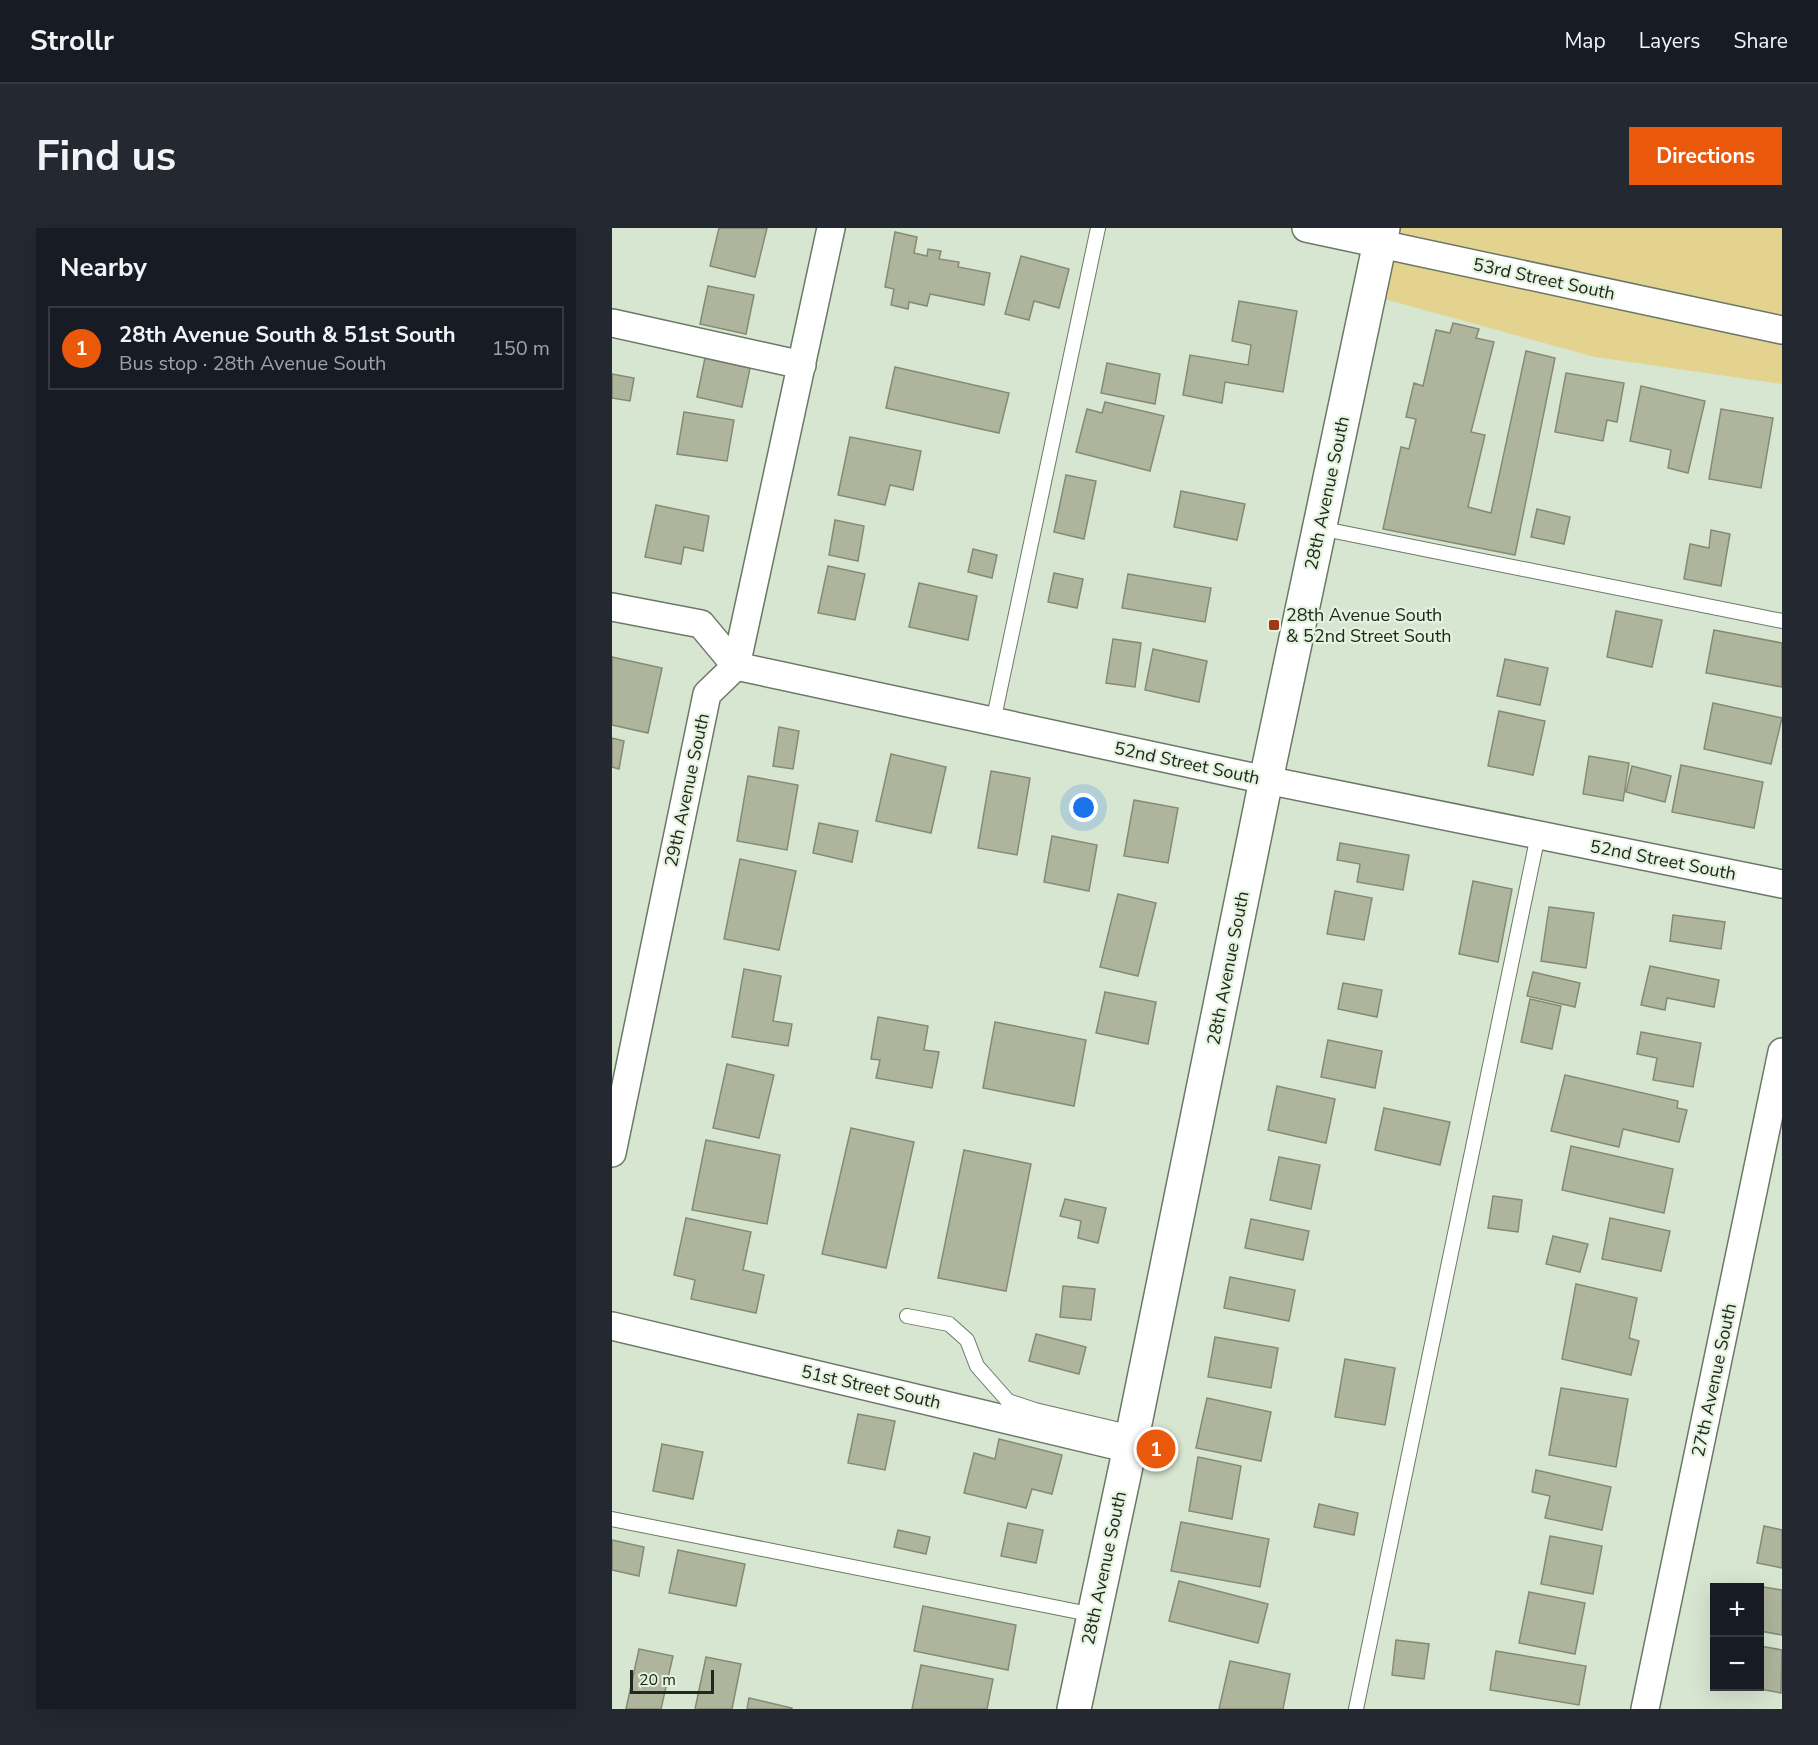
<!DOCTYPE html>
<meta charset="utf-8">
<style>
body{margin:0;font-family:"Nunito Sans",sans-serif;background:#242831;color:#f1f3f6}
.controls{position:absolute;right:18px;bottom:18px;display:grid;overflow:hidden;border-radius:0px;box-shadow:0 6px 24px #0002}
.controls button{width:54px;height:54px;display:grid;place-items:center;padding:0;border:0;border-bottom:2px solid #363941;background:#171b24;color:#f1f3f6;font:30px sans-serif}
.scale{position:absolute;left:18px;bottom:15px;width:84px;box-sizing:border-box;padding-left:6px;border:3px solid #22271f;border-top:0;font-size:16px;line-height:21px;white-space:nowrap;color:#22271f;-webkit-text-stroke:4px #e4f3de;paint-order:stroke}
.you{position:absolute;left:472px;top:580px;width:21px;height:21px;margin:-15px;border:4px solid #fff;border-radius:50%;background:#1a73e8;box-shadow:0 0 0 9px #1a73e833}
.badge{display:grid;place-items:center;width:39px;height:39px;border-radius:50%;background:#ea580c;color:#fff;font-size:20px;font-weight:700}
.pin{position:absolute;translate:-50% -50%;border:3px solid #fff;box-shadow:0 2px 6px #0006}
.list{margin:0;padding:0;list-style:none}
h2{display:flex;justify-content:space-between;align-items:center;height:78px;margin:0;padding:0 24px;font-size:26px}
h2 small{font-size:20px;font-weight:400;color:#9ea1a6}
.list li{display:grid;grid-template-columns:39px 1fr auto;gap:18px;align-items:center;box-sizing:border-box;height:84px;margin:0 12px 12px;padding:0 12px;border:2px solid #363941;border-radius:0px}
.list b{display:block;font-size:22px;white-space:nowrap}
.list p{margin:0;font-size:20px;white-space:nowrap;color:#9ea1a6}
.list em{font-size:20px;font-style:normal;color:#9ea1a6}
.map{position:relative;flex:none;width:1170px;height:1481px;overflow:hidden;border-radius:0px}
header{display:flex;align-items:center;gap:36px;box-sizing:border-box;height:84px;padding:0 30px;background:#171b24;border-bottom:2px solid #363941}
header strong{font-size:28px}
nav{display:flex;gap:33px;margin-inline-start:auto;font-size:21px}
.intro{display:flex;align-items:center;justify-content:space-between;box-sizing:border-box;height:144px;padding:0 36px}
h1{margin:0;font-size:42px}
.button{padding:15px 27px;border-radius:0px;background:#ea580c;color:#fff;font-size:21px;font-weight:700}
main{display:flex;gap:36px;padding:0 36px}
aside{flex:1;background:#171b24;border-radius:0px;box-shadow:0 6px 24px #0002}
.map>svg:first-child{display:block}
.green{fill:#e3d38e}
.building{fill:#afb49d;stroke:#868a74;stroke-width:1.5}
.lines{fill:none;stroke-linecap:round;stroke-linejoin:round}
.lane-casing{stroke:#6b7866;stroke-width:16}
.street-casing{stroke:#6b7866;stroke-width:30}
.secondary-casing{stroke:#6b7866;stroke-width:36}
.lane{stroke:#fff;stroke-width:14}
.street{stroke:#fff;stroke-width:27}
.secondary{stroke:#fff;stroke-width:33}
.poi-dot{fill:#9f3915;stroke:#e4f3de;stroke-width:2}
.labels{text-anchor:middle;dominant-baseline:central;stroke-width:4.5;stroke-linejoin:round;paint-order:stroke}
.street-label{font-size:18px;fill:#22271f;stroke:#e4f3de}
.poi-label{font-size:18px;fill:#22271f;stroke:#e4f3de;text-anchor:start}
</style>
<header>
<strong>Strollr</strong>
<nav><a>Map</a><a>Layers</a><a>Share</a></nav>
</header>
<div class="intro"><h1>Find us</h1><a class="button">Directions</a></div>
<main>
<aside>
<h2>Nearby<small></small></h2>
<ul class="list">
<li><span class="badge">1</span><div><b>28th Avenue South &amp; 51st South</b><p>Bus stop · 28th Avenue South</p></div><em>150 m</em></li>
</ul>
</aside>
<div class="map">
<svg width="1170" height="1481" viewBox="0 0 1170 1481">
<rect width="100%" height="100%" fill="#d7e6d1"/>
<!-- green -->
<path class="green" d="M787,0H1170V87L786,5Z
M781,33L1170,116V156L983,129L772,71Z"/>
<!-- building -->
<path class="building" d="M107,0H155L143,49L98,38Z
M283,4L305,9L302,25L315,28L316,21L329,23L327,31L347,34L346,39L378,45L372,77L318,66L315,78L297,74L296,81L279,77L282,61L273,59Z
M409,28L457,41L447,80L422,73L417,92L393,86Z
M96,58L142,67L134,106L88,96Z
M627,73L685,83L671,164L613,154L610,175L571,167L578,127L636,137L639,117L620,113Z
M841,95L867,101L864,110L882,114L859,204L873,207L856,279L879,285L914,123L943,130L903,327L771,301L789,219L797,221L804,191L794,189L802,155L811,158L824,102L838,105Z
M93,130L138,140L130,179L85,169Z
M495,135L548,146L543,176L489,165Z
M283,139L397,165L387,205L274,180Z
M954,145L1012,155L1005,194L995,192L991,213L943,204Z
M0,146L22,150L18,173L0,170V171Z
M1029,158L1093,173L1076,245L1056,240L1059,222L1018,213Z
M493,174L552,188L538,243L464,224L475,181L490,185Z
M1109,181L1161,190L1149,260L1097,251Z
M72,184L122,192L115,233L65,226Z
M238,209L309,223L301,262L278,257L273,277L226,267Z
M454,247L484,253L472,311L442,304Z
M569,263L633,276L625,312L562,299Z
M44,277L97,288L91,323L72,319L69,336L33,329Z
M925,281L958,289L952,316L919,309Z
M223,292L252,298L246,333L217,327Z
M1099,302L1118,306L1109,358L1072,351L1078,316L1097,320Z
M361,321L385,327L380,350L356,344Z
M216,338L253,346L243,392L206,385Z
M442,345L471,351L465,380L436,374Z
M516,346L599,360L593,394L510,380Z
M307,355L365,368L356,412L297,399Z
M1004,383L1050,392L1040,439L995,429Z
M1102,402L1170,415V459L1094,445Z
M501,411L529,415L523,459L494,455Z
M541,421L595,433L587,474L533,462Z
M0,429L50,440L36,505L0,497Z
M893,431L936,440L928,477L885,468Z
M1101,475L1170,490L1159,536L1092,521Z
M887,483L933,493L921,547L876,538Z
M167,499L187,503L181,541L161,538Z
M0,510L12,513L7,541L0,539Z
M279,526L334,539L319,605L264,593Z
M977,528L1017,535L1011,573L971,566Z
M1069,537L1151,554L1142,600L1060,584Z
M1020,538L1059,548L1053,574L1014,564Z
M379,543L418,550L405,627L366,620Z
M136,548L186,557L175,622L125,613Z
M522,572L566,580L556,635L512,628Z
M207,595L246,603L240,634L201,625Z
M440,608L485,617L477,663L432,654Z
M728,615L797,627L791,662L745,654L748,636L725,632Z
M128,631L184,643L167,722L112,711Z
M861,653L900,661L886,734L847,726Z
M723,663L760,670L752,712L715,706Z
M506,666L544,675L526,748L488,739Z
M937,679L982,685L974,740L929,733Z
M1061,687L1113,694L1109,721L1058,713Z
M1038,738L1107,752L1102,779L1055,770L1053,782L1029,777Z
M132,741L169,748L161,793L180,796L176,818L120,809Z
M921,744L968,755L963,779L915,768Z
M731,755L770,762L765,789L726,781Z
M493,764L544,774L536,816L484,805Z
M918,771L949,778L940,821L909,814Z
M266,789L316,798L312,822L327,824L320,860L264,850L268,832L259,831Z
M383,794L474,812L462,878L371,860Z
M1029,804L1089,815L1081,859L1041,852L1045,830L1025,826Z
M716,812L770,823L763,860L709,849Z
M115,836L162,847L147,910L101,900Z
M953,847L1066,873L1065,880L1075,882L1067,914L1011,901L1007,919L939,903Z
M665,858L723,871L714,915L656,902Z
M772,880L838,894L828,937L763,922Z
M239,900L302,914L274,1040L210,1026Z
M94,912L168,927L155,996L80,982Z
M959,918L1061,941L1052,985L950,962Z
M352,922L419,936L394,1063L326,1050Z
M667,929L708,937L699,981L658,972Z
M881,968L910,972L906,1004L876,1000Z
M453,971L494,980L486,1015L466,1010L469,993L448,988Z
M74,990L139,1004L131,1042L152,1047L144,1085L79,1071L83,1052L62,1047Z
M998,990L1058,1003L1049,1043L990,1031Z
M639,991L697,1003L691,1032L633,1020Z
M941,1008L976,1016L968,1044L934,1036Z
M618,1049L683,1062L677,1093L612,1080Z
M964,1056L1025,1070L1017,1110L1027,1113L1019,1147L950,1131Z
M451,1058L483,1061L479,1092L448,1089Z
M424,1106L474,1119L467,1146L417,1133Z
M603,1109L666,1120L659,1160L596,1149Z
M733,1131L783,1140L773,1197L723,1189Z
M949,1160L1016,1171L1004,1239L937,1227Z
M595,1170L659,1184L649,1233L584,1220Z
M246,1186L283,1193L273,1242L236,1235Z
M387,1211L450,1227L440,1266L420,1261L414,1280L352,1265L362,1225L383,1231Z
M50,1216L91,1224L81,1271L41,1263Z
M586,1229L629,1238L620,1291L577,1283Z
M924,1242L999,1259L990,1302L933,1290L938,1268L920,1264Z
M707,1276L746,1285L742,1307L702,1299Z
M569,1294L657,1311L648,1359L559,1343Z
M396,1295L431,1302L424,1335L389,1328Z
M1152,1298L1170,1302V1340L1145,1335Z
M286,1302L318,1309L314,1326L282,1319Z
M938,1308L990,1318L981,1366L929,1356Z
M0,1312L32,1319L27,1348L0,1342Z
M66,1322L133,1336L124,1378L57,1365Z
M567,1353L656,1376L646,1415L557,1393Z
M1134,1356L1170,1362V1407L1148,1403V1360H1133Z
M917,1364L973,1375L963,1426L907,1415Z
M311,1378L404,1397L396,1442L302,1423Z
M784,1412L817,1416L812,1451L780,1447Z
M1148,1418L1170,1422L1169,1465L1132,1458H1148Z
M27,1421L61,1428L49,1481H14Z
M884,1423L974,1438L967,1477L878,1462Z
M94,1429L129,1436L120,1481H83Z
M618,1433L678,1446L671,1481H607Z
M309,1437L381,1451L375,1481H300Z
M137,1470L180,1480V1481H135Z"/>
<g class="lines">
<!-- lane casing -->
<g class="lane-casing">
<path id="lane" d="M707,300L1170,393
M381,494L486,0
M295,1088L337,1096L355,1112L365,1138L396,1173L423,1182L521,1205
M0,1291L482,1387
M744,1481L926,607"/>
</g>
<!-- street casing -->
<g class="street-casing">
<path id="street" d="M694,0L1170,102
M0,95L190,137
M0,379L89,396L124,438L654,552L1170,656
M0,925L95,466L124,438L219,0
M0,1098L518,1221
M1033,1481L1170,824"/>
</g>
<!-- secondary casing -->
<g class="secondary-casing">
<path id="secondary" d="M462,1481L521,1205L654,552L771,0"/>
</g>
<!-- lane -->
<use href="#lane" class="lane"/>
<!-- street -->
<use href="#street" class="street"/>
<!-- secondary -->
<use href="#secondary" class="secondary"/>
</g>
<!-- markers -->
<rect class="poi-dot" x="656" y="391" width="12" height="12" rx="3"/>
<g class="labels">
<!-- street labels -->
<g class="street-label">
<text transform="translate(932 51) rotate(12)">53rd Street South</text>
<text transform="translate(715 265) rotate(-78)">28th Avenue South</text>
<text transform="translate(575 535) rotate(12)">52nd Street South</text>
<text transform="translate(75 562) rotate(-78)">29th Avenue South</text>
<text transform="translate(1051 632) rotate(11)">52nd Street South</text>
<text transform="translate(616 740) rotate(-79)">28th Avenue South</text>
<text transform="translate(1102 1152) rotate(-78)">27th Avenue South</text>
<text transform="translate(259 1159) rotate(13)">51st Street South</text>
<text transform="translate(492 1340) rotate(-78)">28th Avenue South</text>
</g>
<!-- poi labels -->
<g class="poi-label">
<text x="674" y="387">28th Avenue South<tspan x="674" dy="21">&amp; 52nd Street South</tspan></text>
</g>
</g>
</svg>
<div class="controls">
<button>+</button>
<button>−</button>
</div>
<div class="scale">20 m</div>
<div class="you"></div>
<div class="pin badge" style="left:544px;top:1221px">1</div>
</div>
</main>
